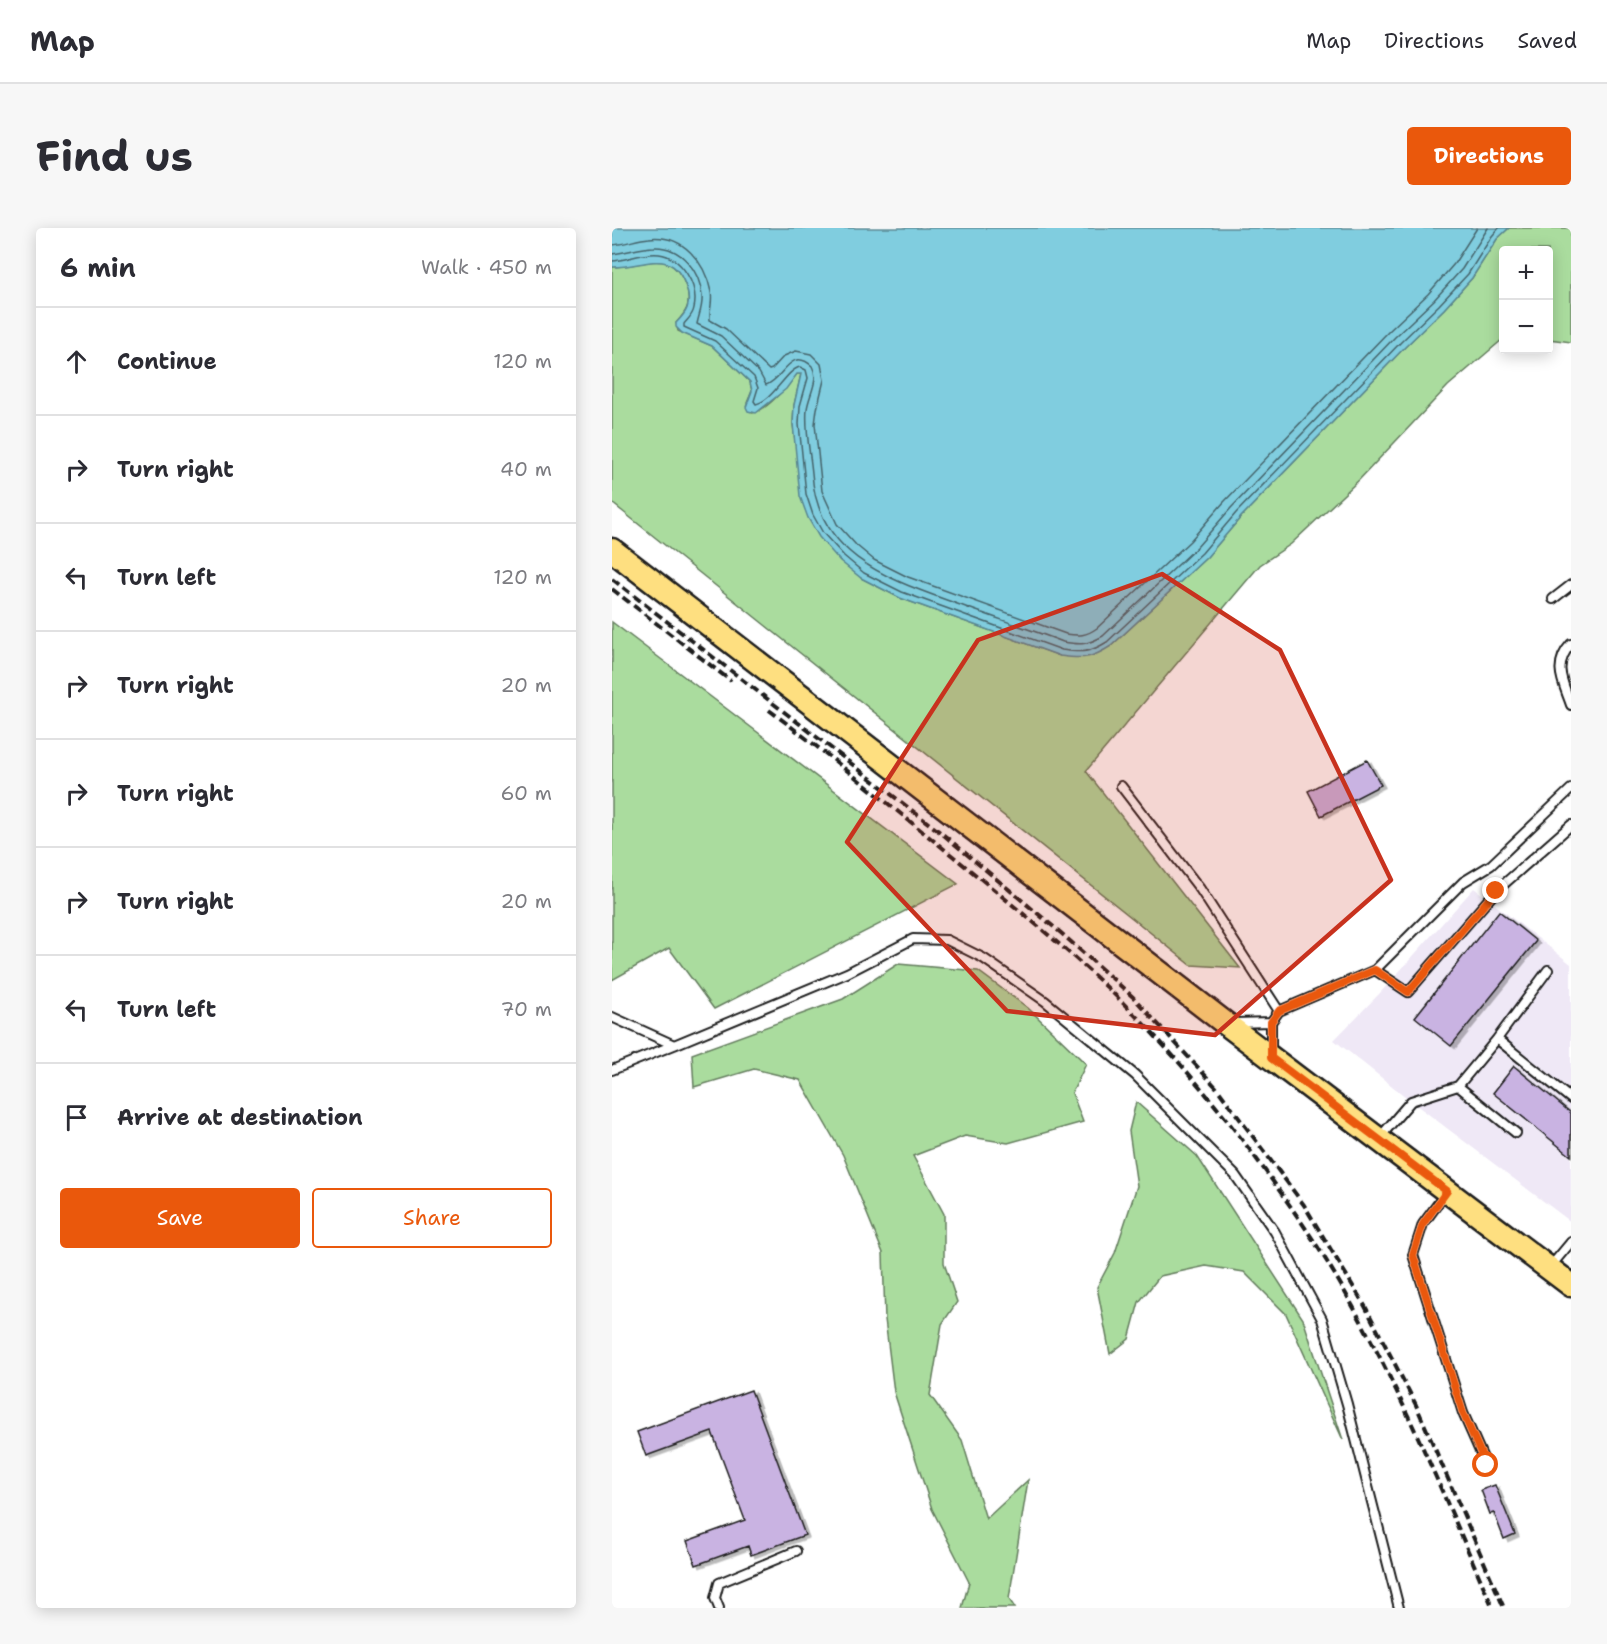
<!DOCTYPE html>
<meta charset="utf-8">
<style>
body{margin:0;font-family:"Shantell Sans",sans-serif;background:#f7f7f7;color:#2b2b33}
.controls{position:absolute;right:18px;top:18px;display:grid;overflow:hidden;border-radius:6px;box-shadow:0 3px 15px #0003}
.controls button{width:54px;height:54px;display:grid;place-items:center;padding:0;border:0;border-bottom:2px solid #e1e1e2;background:#fff;color:#2b2b33;font:30px sans-serif}
.stop{position:absolute;width:18px;height:18px;margin:-14px;border:4px solid #ea580c;border-radius:50%;background:#fff}
.stop.end{background:#ea580c;border-color:#fff;box-shadow:0 2px 6px #0008}
.list{margin:0;padding:0;list-style:none}
h2{display:flex;justify-content:space-between;align-items:center;height:78px;margin:0;padding:0 24px;font-size:26px}
h2 small{font-size:20px;font-weight:400;color:#7c7c81}
.list li{display:grid;grid-template-columns:39px 1fr auto;gap:18px;align-items:center;box-sizing:border-box;height:108px;padding:0 24px;border-top:2px solid #e1e1e2}
.list b{display:block;font-size:22px;white-space:nowrap}
.list em{font-size:20px;font-style:normal;color:#7c7c81}
.actions{display:flex;gap:12px;padding:18px 24px}
.actions a{flex:1;padding:14px 0;border:2px solid #ea580c;border-radius:6px;text-align:center;font-size:21px;color:#ea580c}
.actions .main{background:#ea580c;color:#fff}
.icon{flex:none;width:33px;height:33px;fill:none;stroke:currentColor;stroke-width:2;stroke-linecap:round;stroke-linejoin:round}
.map{position:relative;flex:none;width:959px;height:1380px;overflow:hidden;border-radius:6px}
header{display:flex;align-items:center;gap:36px;box-sizing:border-box;height:84px;padding:0 30px;background:#fff;border-bottom:2px solid #e1e1e2}
header strong{font-size:28px}
nav{display:flex;gap:33px;margin-inline-start:auto;font-size:21px}
.intro{display:flex;align-items:center;justify-content:space-between;box-sizing:border-box;height:144px;padding:0 36px}
h1{margin:0;font-size:42px}
.button{padding:15px 27px;border-radius:6px;background:#ea580c;color:#fff;font-size:21px;font-weight:700}
main{display:flex;gap:36px;padding:0 36px}
aside{flex:1;background:#fff;border-radius:6px;box-shadow:0 3px 15px #0003}
.map>svg:first-child{display:block}
.built{fill:#efe8f6}
.green{fill:#aadc9e;stroke:#637c5d;stroke-width:1.5}
.water{fill:#80cddf;stroke:#588691;stroke-width:1.5}
.lines{fill:none;stroke-linecap:round;stroke-linejoin:round}
.shore{stroke:#44636a;stroke-width:1.5}
.building{fill:#c9b3e2;stroke:#1c1c1c;stroke-width:1.5;filter:url(#shadow)}
.service-casing{stroke:#1c1c1c;stroke-width:12}
.primary-casing{stroke:#1c1c1c;stroke-width:27}
.service{stroke:#fff;stroke-width:8}
.primary{stroke:#fedf80;stroke-width:22}
.rail{stroke:#1c1c1c;stroke-width:4;stroke-dasharray:9 4.5;stroke-linecap:butt}
.route{stroke:#ea580c;stroke-width:8}
.marked{fill:#c8321e;fill-opacity:0.2;stroke:#c8321e;stroke-width:4.5;stroke-linejoin:round}
</style>
<header>
<strong>Map</strong>
<nav><a>Map</a><a>Directions</a><a>Saved</a></nav>
</header>
<div class="intro"><h1>Find us</h1><a class="button">Directions</a></div>
<main>
<aside>
<h2>6 min<small>Walk · 450 m</small></h2>
<ul class="list">
<li><svg class="icon" aria-label="ahead" viewBox="0 0 24 24"><path d="M12 20V5M6 11l6-6 6 6"/></svg><div><b>Continue</b></div><em>120 m</em></li>
<li><svg class="icon" aria-label="right" viewBox="0 0 24 24"><path d="M7 20v-9h11M14 6l5 5-5 5"/></svg><div><b>Turn right</b></div><em>40 m</em></li>
<li><svg class="icon" aria-label="left" viewBox="0 0 24 24"><path d="M17 20v-9H6M10 6l-5 5 5 5"/></svg><div><b>Turn left</b></div><em>120 m</em></li>
<li><svg class="icon" aria-label="right" viewBox="0 0 24 24"><path d="M7 20v-9h11M14 6l5 5-5 5"/></svg><div><b>Turn right</b></div><em>20 m</em></li>
<li><svg class="icon" aria-label="right" viewBox="0 0 24 24"><path d="M7 20v-9h11M14 6l5 5-5 5"/></svg><div><b>Turn right</b></div><em>60 m</em></li>
<li><svg class="icon" aria-label="right" viewBox="0 0 24 24"><path d="M7 20v-9h11M14 6l5 5-5 5"/></svg><div><b>Turn right</b></div><em>20 m</em></li>
<li><svg class="icon" aria-label="left" viewBox="0 0 24 24"><path d="M17 20v-9H6M10 6l-5 5 5 5"/></svg><div><b>Turn left</b></div><em>70 m</em></li>
<li><svg class="icon" aria-label="arrive" viewBox="0 0 24 24"><path d="M6 21V4h12l-3 4 3 4H6"/></svg><div><b>Arrive at destination</b></div></li>
</ul>
<div class="actions"><a class="main">Save</a><a>Share</a></div>
</aside>
<div class="map">
<svg width="959" height="1380" viewBox="0 0 959 1380">
<defs>
<filter id="shadow"><feDropShadow dx="4" dy="2.5" stdDeviation="0" flood-color="#0004"/></filter>
</defs>
<rect width="100%" height="100%" fill="#fff"/>
<filter id="ink" filterUnits="userSpaceOnUse"><feTurbulence type="fractalNoise" baseFrequency=".0167" numOctaves="2"/><feDisplacementMap in="SourceGraphic" scale="12" xChannelSelector="R" yChannelSelector="G"/><feConvolveMatrix kernelMatrix="1 2 1 2 8 2 1 2 1" color-interpolation-filters="sRGB"/></filter>
<g filter="url(#ink)">
<!-- built -->
<path class="built" d="M862,660L959,736V994L799,873L722,812L768,765Z"/>
<!-- green -->
<path class="green" d="M897,0H959V114L937,111L936,22H891V111L836,158L747,252L679,316L648,337L474,543L628,740L579,737L0,275V39C33,39 61,16 75,62C79,77 74,84 64,95L66,103L100,118L138,154L140,163L135,175L140,185C154,184 176,157 185,146H189L182,177L181,196L185,228L249,350L288,370L448,428L499,418L595,329L629,289L793,119L832,81L860,50L885,11Z
M0,394L346,656L102,781L57,720L0,752Z
M286,736L366,743L416,780L474,836L460,865L471,894L396,915L353,908L301,928L332,986V1035L345,1074L330,1096L318,1167L350,1212L374,1291L416,1252L397,1371L403,1380H350L357,1354L320,1281L282,1164L273,1091L271,1025L231,927L188,852L142,841L82,859L80,826L231,771Z
M524,874L585,928L691,1091L731,1212L674,1086L632,1044L594,1038L548,1048L527,1074L517,1111L498,1126L485,1059L503,1025L525,958L517,903Z"/>
<!-- water -->
<path class="water" d="M0,0H897L885,11L860,50L832,81L793,119L629,289L595,329L499,418C479,431 471,431 448,428L288,370L249,350L228,333L207,309L196,290L188,268L181,196L182,177L189,146H185L174,161L144,185L136,183L134,179L140,163L138,154L100,118L70,105L64,99V95C75,84 79,77 75,62C61,16 33,40 0,39Z"/>
<g class="lines">
<!-- shore -->
<path class="shore" d="M0,17C13,16 25,11 37,10C71,6 93,34 99,64C101,74 97,83 98,92L114,101L157,142L160,141L172,128L184,123L199,126L209,136L212,152L205,181L203,196L210,263L225,296L244,317L262,332L296,349L454,406C467,408 474,408 485,400L578,313L612,274L777,103L816,66L842,36L865,0
M0,26C14,25 28,19 42,19C69,18 88,43 90,68C91,78 87,86 85,96L109,108L147,144L154,157C171,152 178,118 200,138C208,152 197,166 195,181C193,202 198,224 200,245C205,327 274,350 340,374C377,388 415,400 451,414C469,417 475,417 491,408L585,319L619,280L783,109L822,72L850,41L876,0
M0,33C15,32 32,24 47,26C70,29 87,58 82,80C81,87 76,91 72,96V99L103,113L142,149L146,160L142,173L144,176C162,172 174,142 188,139L194,142L196,150L188,178L187,196L194,266L201,287L211,305L232,328L252,345L290,364L450,422C470,425 477,425 495,414L590,325L624,285L789,114L827,77L856,46L880,8L887,0"/>
</g>
<!-- building -->
<path class="building" d="M755,532L769,557L709,588L696,563Z
M887,683L924,713L839,818L803,789Z
M902,838L959,885V928L881,865Z
M139,1162L193,1307L139,1327L136,1318L84,1337L75,1313L133,1292L100,1204L34,1228L25,1204Z
M883,1257L903,1306L892,1311L882,1285L878,1286L869,1262Z"/>
<g class="lines">
<!-- service casing -->
<g class="service-casing">
<path id="service" d="M941,371L959,357
M959,416C940,437 951,454 959,477
M509,558L588,661L667,783
M763,742L796,764L884,663L959,597
M0,789L62,817L235,745L301,711L335,712L371,730L433,773L523,847L623,947L663,1004L710,1091L735,1176L787,1380
M622,795L659,794
M885,811L959,871
M659,826V794L667,783L763,742L851,654L879,637L959,561
M0,842L62,817
M846,858L904,905
M769,908L799,873L846,858L885,811L936,742
M833,966L811,996L801,1027L851,1185L874,1237
M939,1038L959,1014
M107,1380L103,1370L107,1355L184,1323"/>
</g>
<!-- primary casing -->
<g class="primary-casing">
<path id="primary" d="M0,322L613,795L959,1057"/>
</g>
<!-- service -->
<use href="#service" class="service"/>
<!-- primary -->
<use href="#primary" class="primary"/>
<!-- rail -->
<path class="rail" d="M0,351L333,608L449,705L521,769L604,859L692,977L753,1078L804,1177L892,1380
M0,361L119,453
M157,482C220,529 281,580 342,629C398,675 455,720 507,771C573,836 631,909 683,985C766,1103 823,1249 881,1380"/>
</g>
</g>
<g class="lines" filter="url(#ink)">
<!-- route -->
<path class="route" d="M874,1237L851,1185L801,1027L811,996L835,963L659,830V794L667,783L763,742L796,764L884,663"/>
</g>
<!-- marked area -->
<path class="marked" d="M550,346L668,422L779,652L603,807L395,783L235,614L366,412Z"/>
</svg>
<div class="controls">
<button>+</button>
<button>−</button>
</div>
<div class="stop" style="left:874px;top:1237px"></div>
<div class="stop end" style="left:884px;top:663px"></div>
</div>
</main>
